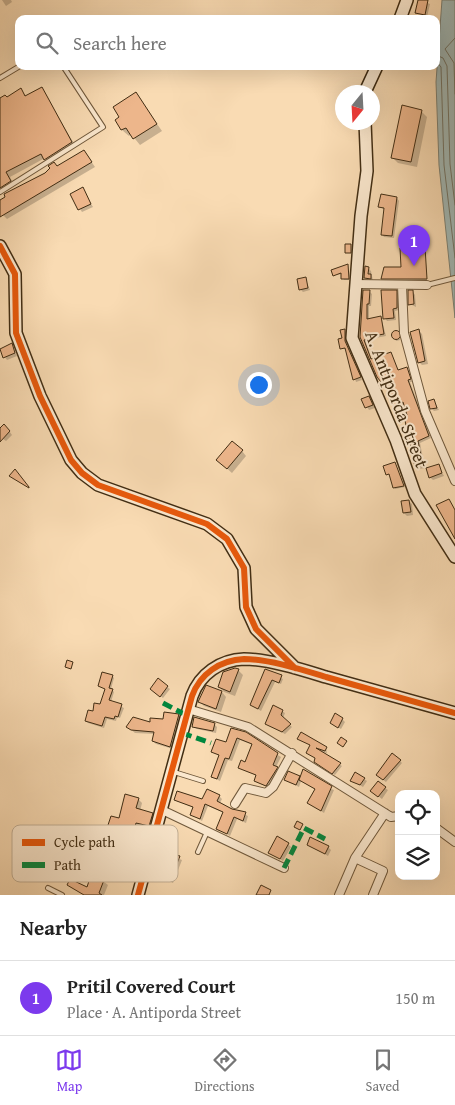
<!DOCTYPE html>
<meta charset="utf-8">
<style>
body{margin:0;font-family:"Gentium Book Plus",serif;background:#f2f2f2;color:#222}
.controls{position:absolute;right:15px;bottom:15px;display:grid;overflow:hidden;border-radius:10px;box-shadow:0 5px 20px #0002}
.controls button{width:45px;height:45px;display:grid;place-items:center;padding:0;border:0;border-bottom:1px solid #e0e0e0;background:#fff;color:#222;font:25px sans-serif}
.compass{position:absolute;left:335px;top:85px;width:45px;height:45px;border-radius:50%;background:#fff;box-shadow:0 5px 20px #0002;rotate:198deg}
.you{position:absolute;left:258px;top:384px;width:18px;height:18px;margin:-12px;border:4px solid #fff;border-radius:50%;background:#1a73e8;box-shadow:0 0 0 8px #1a73e833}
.badge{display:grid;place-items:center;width:32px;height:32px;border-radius:50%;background:#7c3aed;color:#fff;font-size:16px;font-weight:700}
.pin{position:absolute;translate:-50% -41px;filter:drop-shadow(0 1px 2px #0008)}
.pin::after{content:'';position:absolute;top:26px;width:18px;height:15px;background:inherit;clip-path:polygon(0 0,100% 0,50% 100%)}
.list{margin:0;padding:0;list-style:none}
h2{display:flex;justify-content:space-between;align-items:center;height:65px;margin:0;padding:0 20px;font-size:21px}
h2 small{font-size:16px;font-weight:400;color:#767676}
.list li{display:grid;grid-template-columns:32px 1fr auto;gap:15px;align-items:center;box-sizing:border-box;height:75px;padding:0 20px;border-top:1px solid #e0e0e0}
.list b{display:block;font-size:19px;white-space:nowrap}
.list p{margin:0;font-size:16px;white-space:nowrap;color:#767676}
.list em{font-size:16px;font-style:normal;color:#767676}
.icon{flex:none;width:28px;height:28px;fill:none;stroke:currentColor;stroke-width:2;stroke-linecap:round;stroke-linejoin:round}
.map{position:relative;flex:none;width:455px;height:895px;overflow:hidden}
.search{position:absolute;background:#fff;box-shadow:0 5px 20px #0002;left:15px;right:15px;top:15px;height:55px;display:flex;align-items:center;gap:12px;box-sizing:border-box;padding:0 18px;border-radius:10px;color:#767676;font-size:19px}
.sheet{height:140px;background:#fff}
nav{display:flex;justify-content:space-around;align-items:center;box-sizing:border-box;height:70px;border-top:1px solid #e0e0e0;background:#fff;font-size:14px;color:#767676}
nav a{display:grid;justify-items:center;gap:2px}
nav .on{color:#7c3aed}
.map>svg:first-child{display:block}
.water{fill:#a1b9b7;stroke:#7b8175}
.shadow{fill:#0003}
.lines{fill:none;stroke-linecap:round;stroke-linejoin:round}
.shore{stroke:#717365;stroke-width:1}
.building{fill:#edb68b;stroke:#412d13}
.lane-casing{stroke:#6f583b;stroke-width:6}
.street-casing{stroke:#6f583b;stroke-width:10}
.secondary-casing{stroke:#412d13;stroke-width:14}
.lane{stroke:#fbe8ce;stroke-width:4}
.street{stroke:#fbe8ce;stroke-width:8}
.secondary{stroke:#fbe8ce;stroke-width:11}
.quiet{stroke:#00873e;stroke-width:5;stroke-dasharray:10 5;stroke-linecap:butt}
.cycleway-casing{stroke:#fbe8ce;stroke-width:9}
.cycleway{stroke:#e8590c;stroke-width:6}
.labels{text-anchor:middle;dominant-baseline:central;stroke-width:4;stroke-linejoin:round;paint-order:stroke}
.street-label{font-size:18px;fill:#412d13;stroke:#fbe8ce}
.key{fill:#fbe8ce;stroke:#c3b096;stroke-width:1}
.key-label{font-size:14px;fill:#412d13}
</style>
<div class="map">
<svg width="455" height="895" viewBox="0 0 455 895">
<rect width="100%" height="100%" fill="#f9dbb3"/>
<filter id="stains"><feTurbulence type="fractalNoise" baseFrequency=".004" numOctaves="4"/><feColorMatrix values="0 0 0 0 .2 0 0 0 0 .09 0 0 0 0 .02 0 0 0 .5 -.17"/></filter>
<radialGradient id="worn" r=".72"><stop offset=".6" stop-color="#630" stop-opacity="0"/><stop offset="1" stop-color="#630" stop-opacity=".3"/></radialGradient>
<!-- water -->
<path class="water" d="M442,0H455V318L439,165L436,82Z"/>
<!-- shadow -->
<path class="shadow" d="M2,0H11L12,2L6,6Z
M419,0L430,4L427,17L416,12Z
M41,88L76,147L50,163L45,158L10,177L14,185L5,191H1L0,99H7L21,90L27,97Z
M136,94L162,131L140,145L131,134L129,136L122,130L117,120Z
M421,111L427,117L417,167L398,163L392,157Z
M84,151L95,167L7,219L3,215L0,202Z
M82,189L93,207L82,212L71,195Z
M397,198L399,201L394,238L384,237L382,234L385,210L380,207Z
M425,248L427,280L382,278L403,269Z
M348,266L349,280H344L342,274L334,275Z
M368,268L371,271L373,281L365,278Z
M305,278L310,290L303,292L300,289Z
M369,291L372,294L371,306H369V319L381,317L386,336L370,339L371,341L366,342L372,360L390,354L399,371L407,369L409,371L412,382H410L431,438L420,443L425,468L419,469L416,466L405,404L397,408L395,405L387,387L383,385L378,376L361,336Z
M396,291L399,294V310L395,311L396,320L387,321L385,318Z
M413,292L415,295L416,307L410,304Z
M345,331L347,333V344L362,380L356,382L347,350L341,348Z
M398,331L400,340L396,341L393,332Z
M419,331L422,334L428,364L422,365L419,362Z
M12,345L17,356L7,360L0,350Z
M369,398L375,408L369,410L363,400Z
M434,401L439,410L434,411L432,409Z
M7,428L12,435L6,441L0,437V430Z
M242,451L246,456L232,473L222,464Z
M396,465L405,487L395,489L391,475H387L385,467Z
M438,465L444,476L433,480L430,477Z
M409,501L412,504L413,515L407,516L404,513Z
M238,670L243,675L235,696L224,692L219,687Z
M266,671L283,679L281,684L275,682L261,711L251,705Z
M112,676L114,678L111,689L114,692L111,702L124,708L120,718L117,717L116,721L107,719L104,728L88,723L86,721L101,706L106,690L100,686Z
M167,687L170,689L163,698L154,691Z
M207,687L222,692L226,697L221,712L204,706L200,702Z
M274,707L285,713L283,718L292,727L285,734L266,724Z
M165,713L179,716L182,719L173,749L156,744L153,741L155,734L135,733L128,727L164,721Z
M342,719L345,722L341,729L331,723Z
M214,724L217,727L216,733L197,729L194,727Z
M232,729L281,757L276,767L280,771L269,788L255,781L257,776L240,768L245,763L253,745L240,740L232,761L228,760L220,781L212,777L220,756L213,752L226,744Z
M311,745L326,748L327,753L321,752L342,766L335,775L318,764Z
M400,761L402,763L386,782L379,777Z
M299,777L334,790L324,813L309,803L316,790L301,781L299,787L285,780Z
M364,779L367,781L363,787L351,780Z
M385,788L388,790L382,799L375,794Z
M219,796L222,799L220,803L248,816L246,823L237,819L230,836L218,829L224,813L208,806L202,821L192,815L194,808L176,800L202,801Z
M138,799L142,803L140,811L152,814L156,818L153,829L140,826L132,853L102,844L98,840Z
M288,844L291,847L283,861L270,853Z
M308,845L328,847L331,850L328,856Z
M161,852L182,860L173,883L153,873Z
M103,881L108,885L104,895H85L69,885L87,889Z"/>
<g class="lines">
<!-- shore -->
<path class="shore" d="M455,38L445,49L454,63L455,94
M436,55L443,58L447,66L450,164L455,205
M436,61L441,67L444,165L455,258"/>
</g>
<!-- building -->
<path class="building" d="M418,0H428L425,15L415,13Z
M42,87L72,142L44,160L41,154L6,172L11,181L0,188V98L5,95L7,97L21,88L25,96Z
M136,92L157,124L133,139L126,128L121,130L115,120L119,117L113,107Z
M402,105L422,110L411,162L391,158Z
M84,150L92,162L0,217V200L5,197L4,194L45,173L50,168L48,166L54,162L57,166Z
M83,187L91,204L78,210L70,194Z
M381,194L397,197L392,236L381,235L384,208L378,207Z
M345,244H351V253H345Z
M425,247L427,279H381L384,267H401L400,248Z
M348,264L349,279H341V273L333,276L331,270Z
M365,266L369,267L368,274H371V279L364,278Z
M306,277L308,288L299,290L297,279Z
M363,290H370L369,304H367V319L381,316L384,334L368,337L370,339L364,340L371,359L391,352L398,370L407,367L411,379L408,380L429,436L418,441L423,465L415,467L404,416L407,415L403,402L394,406L388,391L377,377L360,337Z
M381,290H397V308L393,309L394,318L383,319Z
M408,290H413L414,304L408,305Z
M345,329V341L361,377L353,380L345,348L340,349L338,339L342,338L340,330Z
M419,329L425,361L418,363L410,332Z
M391.5 335a4.5 4.5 0 1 1 9 0a4.5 4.5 0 1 1-9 0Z
M12,343L15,353L3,358L0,349Z
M369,396L373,405L365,408L361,399Z
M434,399L437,408L430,409L428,401Z
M4,424L10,431L0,442V428Z
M232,441L243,450L227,469L216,460Z
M395,462L404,486L393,488L389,474L386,475L383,466Z
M439,464L442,473L429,478L426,468Z
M15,469L29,487V488L9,476Z
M449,499L455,510V539L436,505Z
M409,500L411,512L403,513L401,501Z
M67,660L73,662L71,669L65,667Z
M235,668L239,669L230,692L218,687L223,672Z
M265,669L282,675L279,683L272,680L258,709L250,705Z
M102,672L113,675L109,688L113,689L109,700L122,704L118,717L115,716L114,719L105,717L102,726L85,721L88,710L93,711L94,703L100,704L105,689L98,686Z
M158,678L168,686L160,697L150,689Z
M206,685L222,691L216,709L198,702Z
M273,705L283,710L281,715L291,724L282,732L265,724Z
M164,712L179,714L170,747L152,741L154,732L131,730L126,727L133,717L150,722V718L163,719Z
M335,713L343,718L338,728L330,723Z
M194,717L215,723L213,731L192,727Z
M231,728L246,732L278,753L273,765L278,767L266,786L254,781L256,775L238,768L241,760L245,762L252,744L237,738L229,759L225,758L217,779L211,777L219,755L211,752L216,739L226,742Z
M301,732L327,747L325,751L316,748L341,763L332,774L314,762L315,758L306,753L310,745L297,739Z
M341,737L347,741L343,747L337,743Z
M392,753L401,760L383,780L376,775Z
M303,769L332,786L321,811L307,803L315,789L299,780Z
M288,771L300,776L296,785L284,780Z
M355,772L365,778L360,785L350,781Z
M378,781L386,787L378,797L370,791Z
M207,789L220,795L217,801L232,809L246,812L243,821L234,817L227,834L216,829L223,812L205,804L200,819L190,815L193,807L174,800L177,791L202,799Z
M125,794L139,798L136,808L153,813L149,826L136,823L128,850L97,840L100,828H107L111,816L119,818Z
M297,821L303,824L300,830L294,827Z
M277,836L289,843L280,859L268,853Z
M310,837L329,846L325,854L307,845Z
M161,851L180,856L170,881L152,873Z
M91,875L104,880L99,893L102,895H84L67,885L70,879L87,887Z
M261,885L271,890L269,895H256Z"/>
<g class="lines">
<!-- lane casing -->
<g class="lane-casing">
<path id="lane" d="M0,78L20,66
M0,192L103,127L63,66
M427,285L455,278
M174,772L203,781
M198,852L207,832
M48,888L62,895"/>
</g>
<!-- street casing -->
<g class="street-casing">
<path id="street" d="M356,284L427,285
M402,286L404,333L425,411L455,481
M188,709L248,727L391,817L399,816
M235,804L245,788L266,793L273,787L292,753
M162,810L284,868
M436,828L455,842
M355,858L383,871L373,895
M339,895L355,858L385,813"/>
</g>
<!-- secondary casing -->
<g class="secondary-casing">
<path id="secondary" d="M400,19L407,0
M365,92L377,66
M365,122L367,171L361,216L352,338L396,440L415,494L455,557
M0,246L15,274L16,333L40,396L71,460L82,473L98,485L207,524L227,539L244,568L246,607L256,629L295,668
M138,895L192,696C200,674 220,660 244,659C269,659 303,670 326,677C369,689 412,701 455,713"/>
</g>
<!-- lane -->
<use href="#lane" class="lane"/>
<!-- street -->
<use href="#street" class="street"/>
<!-- secondary -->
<use href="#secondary" class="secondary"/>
<!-- quiet -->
<path class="quiet" d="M163,703L186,715
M182,733L211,743
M284,868L304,828L325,839"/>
<!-- cycleway casing -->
<g class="cycleway-casing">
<path id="cycleway" d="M0,246L15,274L16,333L40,396L71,460L82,473L98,485L207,524L227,539L244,568L246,607L256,629L295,668
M138,895L192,696C200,674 220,660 244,659C269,659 303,670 326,677C369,689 412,701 455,713"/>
</g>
<!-- cycleway -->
<use href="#cycleway" class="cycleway"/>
</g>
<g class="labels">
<!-- street labels -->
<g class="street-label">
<text transform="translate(397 399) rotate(69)">A. Antiporda Street</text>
</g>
</g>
<!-- legend -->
<rect x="12" y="825" width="166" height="57" rx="8" class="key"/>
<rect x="22" y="839" width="23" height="7" fill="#e8590c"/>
<rect x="22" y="862" width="23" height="6" fill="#00873e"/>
<g class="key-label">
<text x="54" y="847">Cycle path</text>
<text x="54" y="870">Path</text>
</g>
<rect width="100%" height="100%" filter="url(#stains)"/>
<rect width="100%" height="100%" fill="url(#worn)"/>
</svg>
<div class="controls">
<button><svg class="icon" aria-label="locate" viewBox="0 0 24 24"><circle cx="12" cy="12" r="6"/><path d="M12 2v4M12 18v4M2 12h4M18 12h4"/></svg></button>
<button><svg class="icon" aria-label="layers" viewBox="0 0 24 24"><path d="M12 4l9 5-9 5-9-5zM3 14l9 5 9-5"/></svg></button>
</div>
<svg class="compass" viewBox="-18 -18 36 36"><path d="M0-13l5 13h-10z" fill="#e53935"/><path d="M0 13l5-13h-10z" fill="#767676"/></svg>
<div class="you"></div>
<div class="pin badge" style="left:414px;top:266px">1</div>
<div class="search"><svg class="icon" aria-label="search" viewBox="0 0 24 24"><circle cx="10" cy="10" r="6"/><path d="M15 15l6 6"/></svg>Search here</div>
</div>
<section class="sheet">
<h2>Nearby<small></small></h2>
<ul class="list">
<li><span class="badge">1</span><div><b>Pritil Covered Court</b><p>Place · A. Antiporda Street</p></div><em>150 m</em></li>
</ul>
</section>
<nav>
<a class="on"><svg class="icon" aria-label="map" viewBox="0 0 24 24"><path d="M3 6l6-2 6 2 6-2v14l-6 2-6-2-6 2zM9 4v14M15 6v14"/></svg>Map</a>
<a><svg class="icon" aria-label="directions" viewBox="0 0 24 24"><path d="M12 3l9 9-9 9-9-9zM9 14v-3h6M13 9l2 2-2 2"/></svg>Directions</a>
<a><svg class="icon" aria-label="saved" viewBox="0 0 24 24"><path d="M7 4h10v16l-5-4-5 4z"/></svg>Saved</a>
</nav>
